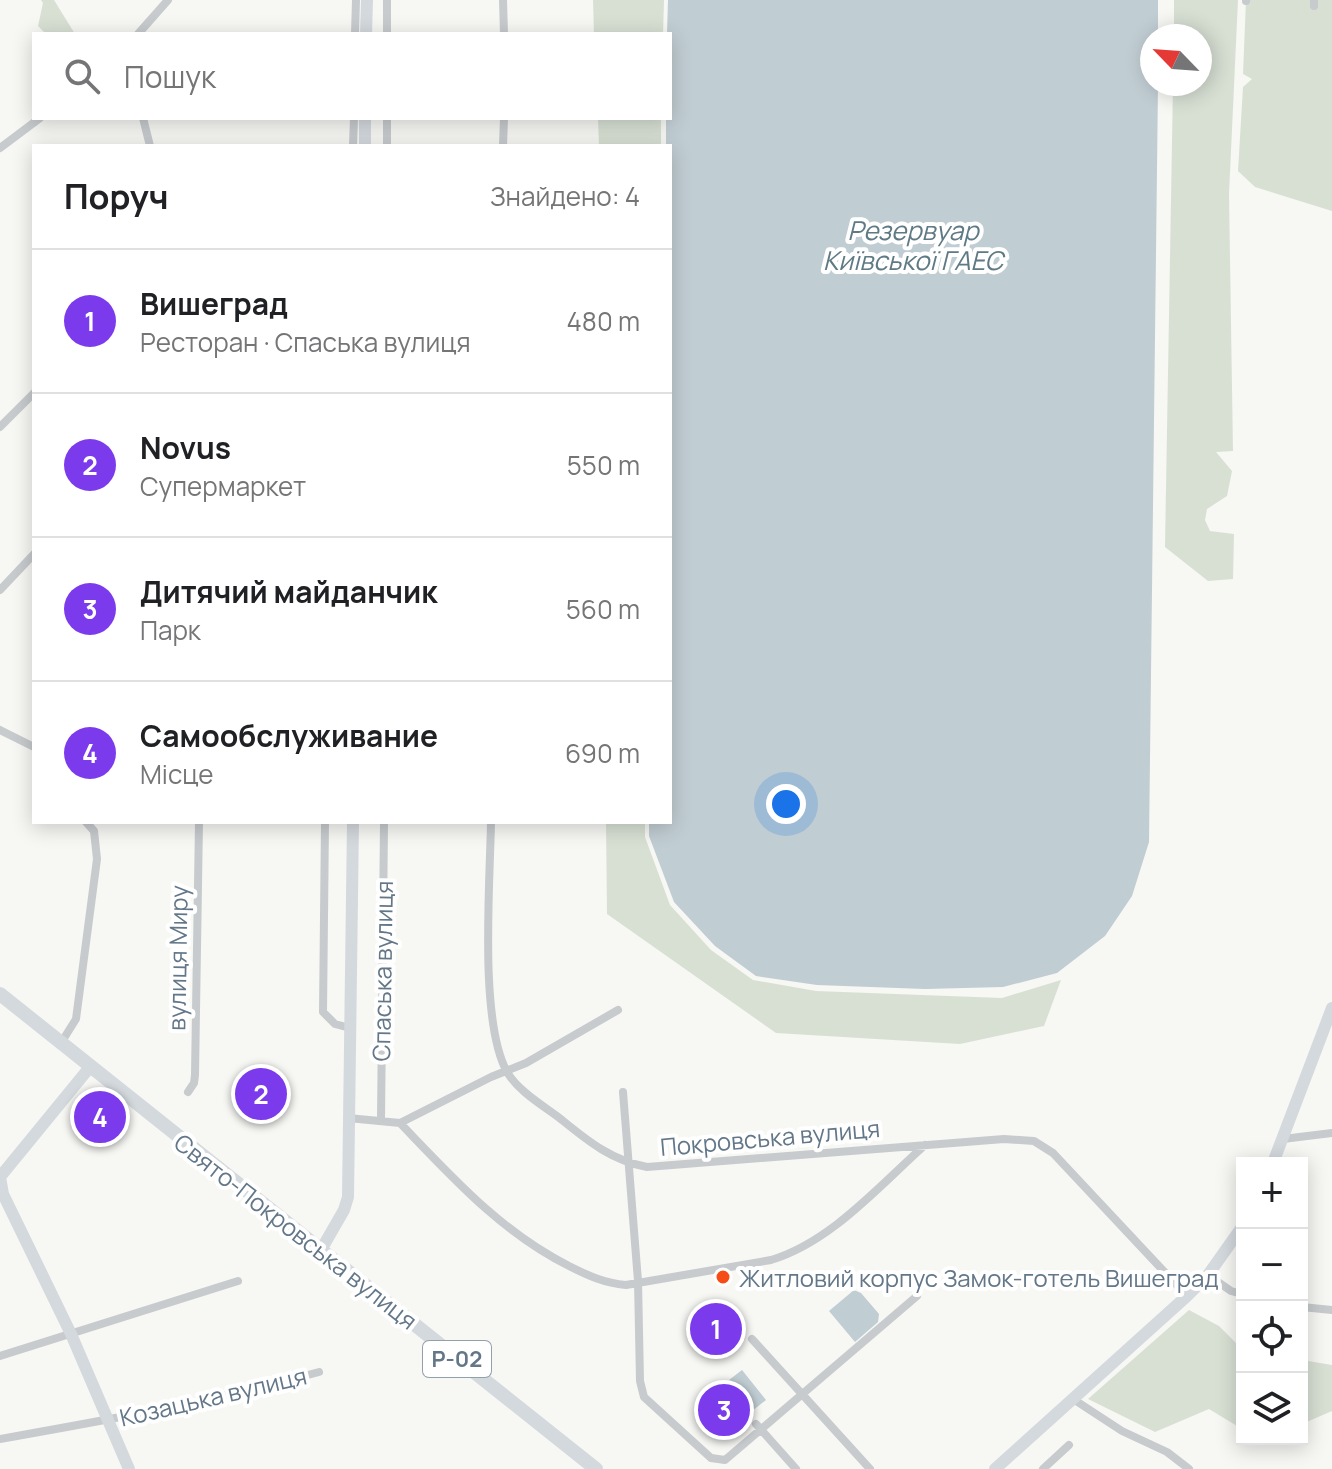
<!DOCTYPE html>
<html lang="uk">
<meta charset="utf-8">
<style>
body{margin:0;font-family:Manrope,sans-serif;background:#f6f6f6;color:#202124}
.controls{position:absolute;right:24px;bottom:24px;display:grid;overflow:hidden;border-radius:0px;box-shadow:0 4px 20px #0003}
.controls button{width:72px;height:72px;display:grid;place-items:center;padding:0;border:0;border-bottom:2px solid #e0e0e0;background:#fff;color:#202124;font:40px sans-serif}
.compass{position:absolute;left:1140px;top:24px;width:72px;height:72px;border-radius:50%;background:#fff;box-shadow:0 4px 20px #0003;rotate:295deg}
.you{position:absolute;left:786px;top:804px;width:28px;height:28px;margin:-20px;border:6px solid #fff;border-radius:50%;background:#1a73e8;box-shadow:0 0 0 12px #1a73e833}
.badge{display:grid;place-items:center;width:52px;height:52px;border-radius:50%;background:#7c3aed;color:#fff;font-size:26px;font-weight:700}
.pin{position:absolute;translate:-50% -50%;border:4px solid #fff;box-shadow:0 2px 8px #0006}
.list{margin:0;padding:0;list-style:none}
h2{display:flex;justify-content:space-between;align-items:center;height:104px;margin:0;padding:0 32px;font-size:34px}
h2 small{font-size:26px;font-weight:400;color:#757577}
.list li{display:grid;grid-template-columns:52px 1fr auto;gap:24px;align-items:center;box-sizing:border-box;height:144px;padding:0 32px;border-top:2px solid #e0e0e0}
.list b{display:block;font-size:30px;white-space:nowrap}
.list p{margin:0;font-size:26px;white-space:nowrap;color:#757577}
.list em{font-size:26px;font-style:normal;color:#757577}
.icon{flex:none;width:44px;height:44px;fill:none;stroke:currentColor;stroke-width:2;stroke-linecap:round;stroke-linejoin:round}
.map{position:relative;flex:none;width:1332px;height:1469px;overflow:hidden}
.search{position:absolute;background:#fff;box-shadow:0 4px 20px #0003;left:32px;top:32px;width:640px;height:88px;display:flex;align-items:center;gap:20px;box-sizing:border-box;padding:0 28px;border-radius:0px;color:#757577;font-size:30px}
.panel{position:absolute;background:#fff;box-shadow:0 4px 20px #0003;left:32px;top:144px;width:640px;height:680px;border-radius:0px}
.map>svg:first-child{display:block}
.green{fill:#d8e0d4}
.water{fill:#c0cdd2}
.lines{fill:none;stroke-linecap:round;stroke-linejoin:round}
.street{stroke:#c7cbce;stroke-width:8}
.secondary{stroke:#d4d9de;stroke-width:12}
.primary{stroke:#d4d9de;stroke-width:14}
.poi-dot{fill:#f64d16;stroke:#fff;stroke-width:3}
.labels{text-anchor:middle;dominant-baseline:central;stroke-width:8;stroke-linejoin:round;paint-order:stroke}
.shield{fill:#fff;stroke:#92a0ac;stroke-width:2}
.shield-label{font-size:22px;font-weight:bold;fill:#637788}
.street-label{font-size:24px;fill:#637788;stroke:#fff}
.poi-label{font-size:24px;fill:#637788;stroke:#fff;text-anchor:start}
.water-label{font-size:26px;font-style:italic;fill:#5f7a84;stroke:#fff}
</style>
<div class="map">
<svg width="1332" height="1469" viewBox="0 0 1332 1469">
<rect width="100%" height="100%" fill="#f7f7f4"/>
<!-- green -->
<path class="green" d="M41,0H54L75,34H46L38,26L43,3Z
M593,0H664L663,34H594Z
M1174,0H1238L1229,194L1233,451L1216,452L1232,471L1227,496L1207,509L1205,520L1210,531L1234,534L1233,579L1208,581L1165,547L1173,84H1200V36H1174Z
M1246,0H1332V211L1255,187L1238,171L1243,87L1252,79L1243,74Z
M598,118H661V146H599Z
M606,822H645V837L670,905L711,950L753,980L816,991L1002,998L1061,980L1044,1026L960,1044L776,1033L607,914Z
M1189,1310L1219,1326L1242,1349V1429L1209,1409L1155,1432L1088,1399Z
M1302,1360L1332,1365V1411L1302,1424Z"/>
<!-- water -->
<path class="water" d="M668,0H1158V36H1152V84H1158L1149,842L1132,896L1105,936L1057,973L1003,987L925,989L817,985L756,976L715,946L674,902L649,836V822H670V146H666V118H670V34H667Z
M854,1290L861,1293L879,1314L878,1322L855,1342L829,1311Z
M742,1370L766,1400L752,1411L729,1380Z"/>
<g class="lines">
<!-- street -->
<path class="street" d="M503,0L504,34
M1314,0V6
M1246,1V0
M138,34L168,0
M355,34L356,0
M387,34V0
M143,118L150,146
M353,146L354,118
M387,146V118
M503,146L504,118
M0,148L40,118
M0,427L34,393
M0,590L34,554
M0,730L34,747
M325,822L323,1012L335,1024L350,1028
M491,822C490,883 479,1021 507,1072C519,1092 544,1106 562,1120C589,1142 613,1161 647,1167L1004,1139L1034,1141L1053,1153L1187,1296
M61,1043L76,1019L97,859L94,831L86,822
M188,1092L194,1083L195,1075L199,822
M623,1092L638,1281L640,1381L644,1397L711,1458L725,1460L917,1296
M348,1118L400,1123L491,1077L526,1063L618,1010
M381,1121L384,822
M400,1123C452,1177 501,1232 569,1266C589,1276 604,1283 626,1285L771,1260C831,1242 879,1186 925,1145
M1283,1139L1332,1133
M1208,1275L1231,1291L1242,1294
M1302,1307L1332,1310
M752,1339L870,1469
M0,1356L238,1281
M1073,1399L1122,1431L1167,1452L1189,1469
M756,1424L796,1469
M0,1439C107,1420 214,1401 319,1372
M1043,1469L1069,1445"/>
<!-- secondary -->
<path class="secondary" d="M366,34L367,0
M365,146V118
M90,1067L0,1177L3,1194L71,1334L129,1469
M1273,1163L1332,1008
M321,1250L344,1210L348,1197L353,822
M995,1469L1187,1296L1208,1275L1242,1227"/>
<!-- primary -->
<path class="primary" d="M0,994L596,1469"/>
</g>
<!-- markers -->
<circle class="poi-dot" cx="723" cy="1277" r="8"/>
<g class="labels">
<!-- shield labels -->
<rect class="shield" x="423" y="1341" width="68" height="36" rx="6"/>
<g class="shield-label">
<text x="457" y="1359">Р-02</text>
</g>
<!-- street labels -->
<g class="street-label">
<text transform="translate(177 958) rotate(-89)">вулиця Миру</text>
<text transform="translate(382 971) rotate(-89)">Спаська вулиця</text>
<text transform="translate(770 1137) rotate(-5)">Покровська вулиця</text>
<text transform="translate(296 1231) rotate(38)">Свято-Покровська вулиця</text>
<text transform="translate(213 1396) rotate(-13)">Козацька вулиця</text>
</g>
<!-- poi labels -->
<g class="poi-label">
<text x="739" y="1277">Житловий корпус Замок-готель Вишеград</text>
</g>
<!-- water labels -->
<g class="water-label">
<text x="913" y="230">Резервуар<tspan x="913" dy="30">Київської ГАЕС</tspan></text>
</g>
</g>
</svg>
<div class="controls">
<button>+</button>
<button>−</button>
<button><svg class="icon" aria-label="locate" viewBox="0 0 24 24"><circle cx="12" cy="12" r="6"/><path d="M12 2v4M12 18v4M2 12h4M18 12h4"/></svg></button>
<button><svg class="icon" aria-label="layers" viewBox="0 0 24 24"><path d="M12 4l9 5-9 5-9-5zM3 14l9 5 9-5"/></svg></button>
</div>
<svg class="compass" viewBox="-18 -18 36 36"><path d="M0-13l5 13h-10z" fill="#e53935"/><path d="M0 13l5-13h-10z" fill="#757577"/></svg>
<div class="you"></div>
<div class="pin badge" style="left:716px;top:1329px">1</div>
<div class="pin badge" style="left:261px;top:1094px">2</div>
<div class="pin badge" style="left:724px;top:1410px">3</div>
<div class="pin badge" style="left:100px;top:1117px">4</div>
<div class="search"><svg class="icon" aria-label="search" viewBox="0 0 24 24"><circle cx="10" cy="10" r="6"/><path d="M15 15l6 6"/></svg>Пошук</div>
<section class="panel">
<h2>Поруч<small>Знайдено: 4</small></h2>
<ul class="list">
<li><span class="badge">1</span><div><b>Вишеград</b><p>Ресторан · Спаська вулиця</p></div><em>480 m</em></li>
<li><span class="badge">2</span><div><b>Novus</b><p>Супермаркет</p></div><em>550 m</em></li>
<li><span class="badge">3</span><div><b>Дитячий майданчик</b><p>Парк</p></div><em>560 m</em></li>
<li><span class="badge">4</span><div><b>Самообслуживание</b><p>Місце</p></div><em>690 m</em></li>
</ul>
</section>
</div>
